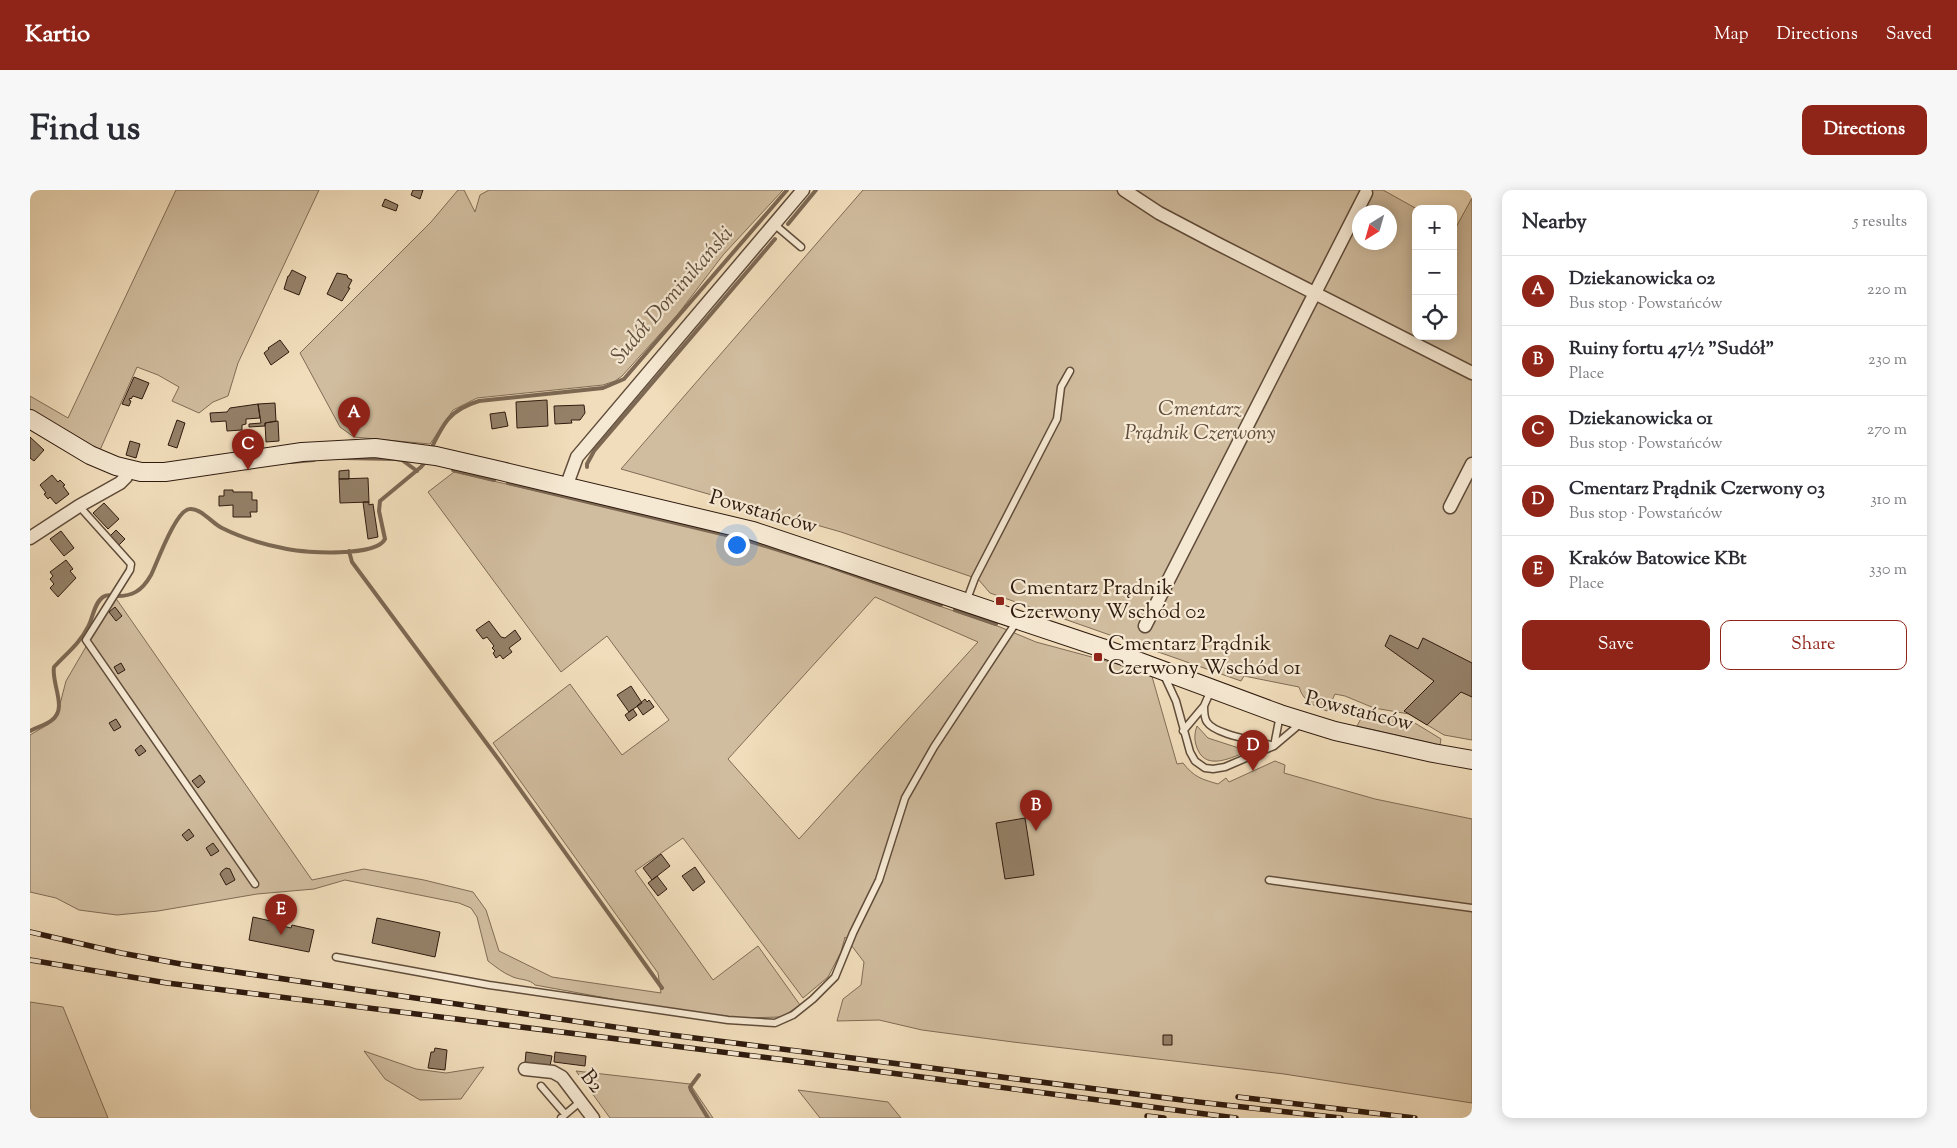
<!DOCTYPE html>
<meta charset="utf-8">
<style>
body{margin:0;font-family:"Sorts Mill Goudy",serif;background:#f7f7f7;color:#2b2b33}
.controls{position:absolute;right:15px;top:15px;display:grid;overflow:hidden;border-radius:10px;box-shadow:0 2px 12px #0003}
.controls button{width:45px;height:45px;display:grid;place-items:center;padding:0;border:0;border-bottom:1px solid #e1e1e2;background:#fff;color:#2b2b33;font:25px sans-serif}
.compass{position:absolute;left:1322px;top:15px;width:45px;height:45px;border-radius:50%;background:#fff;box-shadow:0 2px 12px #0003;rotate:217deg}
.you{position:absolute;left:706px;top:354px;width:18px;height:18px;margin:-12px;border:4px solid #fff;border-radius:50%;background:#1a73e8;box-shadow:0 0 0 8px #1a73e833}
.badge{display:grid;place-items:center;width:32px;height:32px;border-radius:50%;background:#8f2418;color:#fff;font-size:16px;font-weight:700}
.pin{position:absolute;translate:-50% -41px;filter:drop-shadow(0 1px 2px #0008)}
.pin::after{content:'';position:absolute;top:26px;width:18px;height:15px;background:inherit;clip-path:polygon(0 0,100% 0,50% 100%)}
.list{margin:0;padding:0;list-style:none}
h2{display:flex;justify-content:space-between;align-items:center;height:65px;margin:0;padding:0 20px;font-size:21px}
h2 small{font-size:16px;font-weight:400;color:#7c7c81}
.list li{display:grid;grid-template-columns:32px 1fr auto;gap:15px;align-items:center;box-sizing:border-box;height:70px;padding:0 20px;border-top:1px solid #e1e1e2}
.list b{display:block;font-size:19px;white-space:nowrap}
.list p{margin:0;font-size:16px;white-space:nowrap;color:#7c7c81}
.list em{font-size:16px;font-style:normal;color:#7c7c81}
.actions{display:flex;gap:10px;padding:15px 20px}
.actions a{flex:1;padding:11px 0;border:1px solid #8f2418;border-radius:10px;text-align:center;font-size:18px;color:#8f2418}
.actions .main{background:#8f2418;color:#fff}
.icon{flex:none;width:28px;height:28px;fill:none;stroke:currentColor;stroke-width:2;stroke-linecap:round;stroke-linejoin:round}
.map{position:relative;flex:none;width:1442px;height:928px;overflow:hidden;border-radius:10px}
header{display:flex;align-items:center;gap:30px;box-sizing:border-box;height:70px;padding:0 25px;background:#8f2418;color:#fff}
header strong{font-size:24px}
nav{display:flex;gap:28px;margin-inline-start:auto;font-size:18px}
.intro{display:flex;align-items:center;justify-content:space-between;box-sizing:border-box;height:120px;padding:0 30px}
h1{margin:0;font-size:35px}
.button{padding:12px 22px;border-radius:10px;background:#8f2418;color:#fff;font-size:18px;font-weight:700}
main{display:flex;gap:30px;padding:0 30px}
aside{flex:1;background:#fff;border-radius:10px;box-shadow:0 2px 12px #0003}
.map>svg:first-child{display:block}
.green{fill:#d0bc9e;stroke:#806c56;fill-rule:evenodd}
.lines{fill:none;stroke-linecap:round;stroke-linejoin:round}
.stream{stroke:#7c6853;stroke-width:4}
.building{fill:#948068;stroke:#2f1b0f}
.lane-casing{stroke:#604c3a;stroke-width:9}
.street-casing{stroke:#604c3a;stroke-width:15}
.secondary-casing{stroke:#2f1b0f;stroke-width:20}
.lane{stroke:#f6e9d3;stroke-width:6}
.street{stroke:#f6e9d3;stroke-width:12}
.secondary{stroke:#f6e9d3;stroke-width:18}
.rail-casing{stroke:#2f1b0f;stroke-width:5.5}
.rail{stroke:#f6e9d3;stroke-width:4;stroke-dasharray:11;stroke-linecap:butt}
.poi-dot{fill:#8f2418;stroke:#f6e9d3;stroke-width:2}
.labels{text-anchor:middle;dominant-baseline:central;stroke-width:4.5;stroke-linejoin:round;paint-order:stroke}
.park-label{font-size:21px;font-style:italic;fill:#5f4b3a;stroke:#f6e9d3}
.street-label{font-size:21px;fill:#2f1b0f;stroke:#f6e9d3}
.poi-label{font-size:21px;fill:#2f1b0f;stroke:#f6e9d3;text-anchor:start}
.water-label{font-size:22px;font-style:italic;fill:#624e3d;stroke:#f6e9d3}
</style>
<header>
<strong>Kartio</strong>
<nav><a>Map</a><a>Directions</a><a>Saved</a></nav>
</header>
<div class="intro"><h1>Find us</h1><a class="button">Directions</a></div>
<main>
<div class="map">
<svg width="1442" height="928" viewBox="0 0 1442 928">
<rect width="100%" height="100%" fill="#f1ddbb"/>
<filter id="stains"><feTurbulence type="fractalNoise" baseFrequency=".004" numOctaves="4"/><feColorMatrix values="0 0 0 0 .2 0 0 0 0 .09 0 0 0 0 .02 0 0 0 .5 -.17"/></filter>
<radialGradient id="worn" r=".72"><stop offset=".6" stop-color="#630" stop-opacity="0"/><stop offset="1" stop-color="#630" stop-opacity=".3"/></radialGradient>
<!-- green -->
<path class="green" d="M146,0H289L208,173L198,206L183,212L169,223L142,211L149,197L128,185L107,177L70,260L0,219V206L38,228Z
M428,0H434L445,22L450,5L459,0H753L693,65L648,124L592,186L585,191L573,195L447,208L423,220L400,254L324,247L310,237L270,163L401,32Z
M833,0H1353L1387,19L1386,146H1423V39H1425L1442,8V550L1414,545L1379,524L1344,518L1315,506L1305,504L1297,521C1284,516 1273,511 1269,497L1214,486L1211,491L960,403L948,389L811,342L591,279ZM1330,22H1360V52H1330Z
M424,282L719,350L970,437L1006,452L1121,483L1147,574L1153,573C1164,587 1171,589 1188,594L1196,588L1199,592L1245,571L1255,575L1254,583L1345,609L1442,629V913L1254,884L983,852L892,840L849,830L807,831L813,809L831,795L834,772L815,747L811,762L798,787L773,808L653,648L605,681L683,790L728,756L770,815L752,827L711,828L631,818L505,795C500,789 490,790 483,787C473,783 466,777 458,771L447,727L441,718L429,713L315,690L284,699L227,704L128,721L87,725L49,720L26,708L0,702V545L19,534L29,518L36,491L85,407L282,690L334,679L394,690L443,702L456,720L469,761L522,787L631,803L628,783L463,553L540,494L592,565L639,530L577,446L531,482L398,302ZM845,407L948,452L769,649L698,569Z
M1335,521L1380,530L1411,549L1410,555L1327,536Z
M1167,536L1178,548L1218,561C1203,567 1177,581 1168,560C1164,552 1164,544 1167,536Z
M0,812L33,817L78,928H0Z
M334,861L386,879L416,883L454,877L431,909L390,910L355,889Z
M546,881L660,894L683,928H580Z
M768,900L858,912L871,928H790Z"/>
<g class="lines">
<!-- stream -->
<path class="stream" d="M758,34L786,0
M400,261C413,234 419,220 449,211L573,198L594,189L757,0
M313,268L366,269L372,270L387,281
M261,272L284,270
M557,277V274L564,261L745,49
M423,280L464,290
M478,293L713,349L790,373
M319,361L322,372L469,570L632,798
M802,377L911,415
M925,420L966,434
M0,541C7,537 16,535 22,530C38,519 21,493 24,477C36,464 50,453 58,437C63,428 64,413 73,407C76,405 80,405 84,406C102,407 112,401 121,385C127,373 146,319 160,319C171,318 183,334 192,338C212,348 236,355 257,359C276,363 346,367 355,349L349,321L350,311L391,277L397,270
M669,885L660,897L661,900L678,928"/>
</g>
<!-- building -->
<path class="building" d="M383,0H393L390,9L381,5Z
M355,9L368,15L366,21L352,16Z
M262,80L276,87L269,105L254,99L258,86H259Z
M307,83L317,85L318,88L322,90L318,98H320L312,111L297,104Z
M250,150L259,162L241,175L234,163L239,159L238,158Z
M104,187L119,193L112,209L103,206L101,209L100,208L99,210L101,211L99,216L92,214Z
M517,210L518,236L487,238L486,212Z
M245,213L246,231L235,233V236L219,237V234L231,233L228,214Z
M228,214L230,228L216,229V234L212,235V240L197,241L196,231L181,232L180,223L197,222L200,218Z
M554,215L555,223L550,230H541L542,233L525,234L524,216Z
M475,222L478,236L462,239L460,224Z
M147,230L155,233L147,258L138,255Z
M248,231L249,251L236,252L235,233Z
M0,247L14,260L4,271L0,268Z
M100,251L110,254L106,268L96,265Z
M319,280V289H309V281Z
M22,285L28,292L30,290L35,295L33,296L39,304L26,314L20,307L18,309L14,304L16,303L10,295Z
M338,288L339,312L310,313L309,289Z
M194,300H203V302H222V310H227V322H220L221,327H203V315L189,316V306H194Z
M333,312H339V315L343,314L348,347L338,349Z
M74,313L89,329L78,339L63,323Z
M86,340L95,349L89,355L80,346Z
M31,341L44,358L34,366L20,349Z
M36,370L43,379L40,381L46,388L28,407L20,398L24,394L20,389L23,386L20,382Z
M85,417L92,426L86,431L79,422Z
M459,431L471,447L475,448L485,440L491,449L479,458L482,462L473,469L470,465L466,468L463,463L465,461L462,458L464,456L457,447L453,449L446,440Z
M1360,445L1388,459L1393,448L1442,473V507L1431,502L1397,535L1374,521L1404,491L1355,456Z
M91,473L95,480L88,484L84,477Z
M601,496L612,513L599,522L587,505Z
M615,509L617,512L619,510L624,517L613,525L607,516Z
M603,519L607,525L599,531L595,525Z
M86,529L91,537L84,541L79,533Z
M111,555L116,561L109,566L105,560Z
M170,585L175,592L168,598L162,591Z
M995,628L1004,685L975,689L966,633Z
M159,639L164,646L157,651L152,645Z
M183,653L189,661L181,666L176,658Z
M631,664L640,676L622,690L613,678Z
M665,677L675,692L663,701L652,686Z
M196,678L200,679L205,690L196,695L190,684L192,681Z
M627,686L637,699L628,706L618,693Z
M223,727L254,734L253,736L261,738L262,735L284,740L279,762L219,750Z
M347,728L410,742L405,767L342,753Z
M1133,845H1142V855H1133Z
M405,858L417,860L415,880L398,878L401,862H404Z
M496,862L522,866L520,876L495,873Z
M525,862L556,866L555,876L524,872Z"/>
<g class="lines">
<!-- lane casing -->
<g class="lane-casing">
<path id="lane" d="M744,34L771,57
M49,316L101,374L100,380L56,450L225,694
M936,412L945,388L1027,229L1031,197L1040,181
M1134,485L1146,511L1160,562L1165,571L1175,578L1183,579L1195,577L1244,556L1270,534
M1174,516C1174,522 1174,528 1177,532C1185,545 1229,551 1244,556
M1153,541L1174,516L1181,500
M1244,556L1250,525
M1239,690L1442,718
M306,767L459,795L698,830L745,833L763,825L783,809L805,787L823,743L849,690L875,608L904,557L987,431
M511,896L535,924
M531,928L551,911"/>
</g>
<!-- street casing -->
<g class="street-casing">
<path id="street" d="M1094,0L1129,23L1186,53L1442,183
M536,297L547,267L773,0
M1420,317L1442,274
M0,348L49,316L90,293L96,287L99,280
M1115,436L1336,3
M495,879L523,882L532,887L563,928"/>
</g>
<!-- secondary casing -->
<g class="secondary-casing">
<path id="secondary" d="M0,229L60,265L86,276L111,282H135L272,262L345,258L406,266L471,281L723,341L1072,458L1250,524L1305,541L1403,563L1442,570"/>
</g>
<!-- lane -->
<use href="#lane" class="lane"/>
<!-- street -->
<use href="#street" class="street"/>
<!-- secondary -->
<use href="#secondary" class="secondary"/>
<!-- rail casing -->
<g class="rail-casing">
<path id="rail" d="M0,742L91,763L151,774L633,844L1168,912L1311,928
M0,770L137,793L853,882L1206,928
M1208,907L1385,928
M1117,926L1134,928"/>
</g>
<!-- rail -->
<use href="#rail" class="rail"/>
</g>
<!-- markers -->
<g class="poi-dot">
<rect x="965" y="406" width="10" height="10" rx="2.5"/>
<rect x="1063" y="462" width="10" height="10" rx="2.5"/>
</g>
<g class="labels">
<!-- park labels -->
<g class="park-label">
<text x="1170" y="220">Cmentarz<tspan x="1170" dy="24">Prądnik Czerwony</tspan></text>
</g>
<!-- street labels -->
<g class="street-label">
<text transform="translate(733 323) rotate(16)">Powstańców</text>
<text transform="translate(1329 522) rotate(14)">Powstańców</text>
<text transform="translate(561 892) rotate(52)">B2</text>
</g>
<!-- poi labels -->
<g class="poi-label">
<text x="980" y="399">Cmentarz Prądnik<tspan x="980" dy="24">Czerwony Wschód 02</tspan></text>
<text x="1078" y="455">Cmentarz Prądnik<tspan x="1078" dy="24">Czerwony Wschód 01</tspan></text>
</g>
<!-- water labels -->
<g class="water-label">
<text transform="translate(643 106) rotate(-49)">Sudół Dominikański</text>
</g>
</g>
<rect width="100%" height="100%" filter="url(#stains)"/>
<rect width="100%" height="100%" fill="url(#worn)"/>
</svg>
<div class="controls">
<button>+</button>
<button>−</button>
<button><svg class="icon" aria-label="locate" viewBox="0 0 24 24"><circle cx="12" cy="12" r="6"/><path d="M12 2v4M12 18v4M2 12h4M18 12h4"/></svg></button>
</div>
<svg class="compass" viewBox="-18 -18 36 36"><path d="M0-13l5 13h-10z" fill="#e53935"/><path d="M0 13l5-13h-10z" fill="#7c7c81"/></svg>
<div class="you"></div>
<div class="pin badge" style="left:324px;top:248px">A</div>
<div class="pin badge" style="left:1006px;top:641px">B</div>
<div class="pin badge" style="left:218px;top:280px">C</div>
<div class="pin badge" style="left:1223px;top:581px">D</div>
<div class="pin badge" style="left:251px;top:745px">E</div>
</div>
<aside>
<h2>Nearby<small>5 results</small></h2>
<ul class="list">
<li><span class="badge">A</span><div><b>Dziekanowicka 02</b><p>Bus stop · Powstańców</p></div><em>220 m</em></li>
<li><span class="badge">B</span><div><b>Ruiny fortu 47½ &quot;Sudół&quot;</b><p>Place</p></div><em>230 m</em></li>
<li><span class="badge">C</span><div><b>Dziekanowicka 01</b><p>Bus stop · Powstańców</p></div><em>270 m</em></li>
<li><span class="badge">D</span><div><b>Cmentarz Prądnik Czerwony 03</b><p>Bus stop · Powstańców</p></div><em>310 m</em></li>
<li><span class="badge">E</span><div><b>Kraków Batowice KBt</b><p>Place</p></div><em>330 m</em></li>
</ul>
<div class="actions"><a class="main">Save</a><a>Share</a></div>
</aside>
</main>
